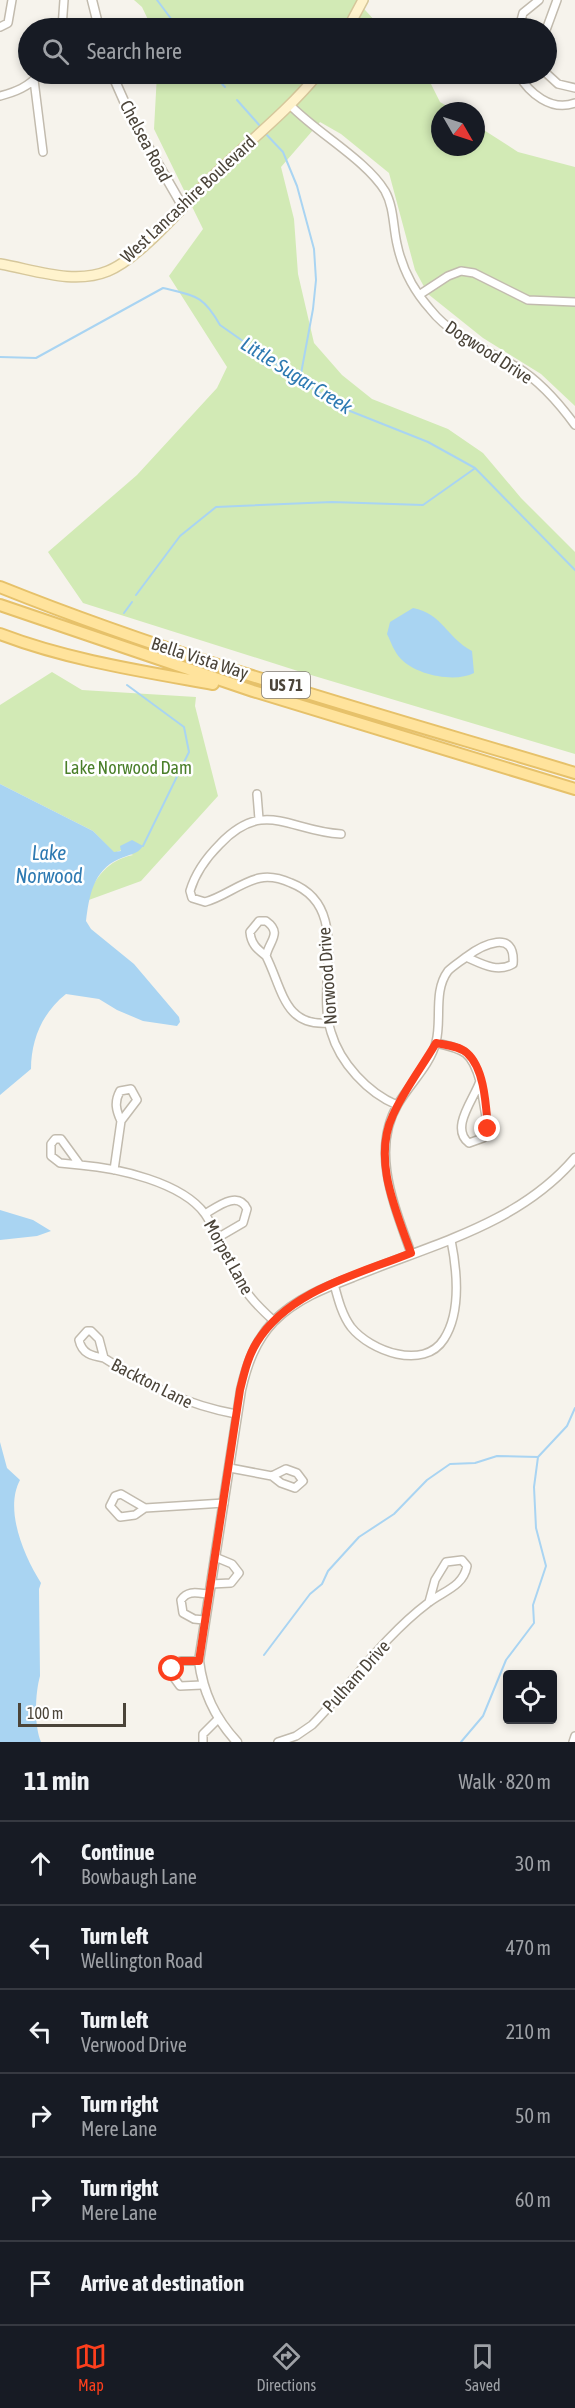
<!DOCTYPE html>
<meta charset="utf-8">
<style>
body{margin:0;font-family:"Asap Condensed",sans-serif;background:#20242c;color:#f1f3f6}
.controls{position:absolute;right:18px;bottom:18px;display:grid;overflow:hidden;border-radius:6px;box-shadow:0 3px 9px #0003}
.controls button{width:54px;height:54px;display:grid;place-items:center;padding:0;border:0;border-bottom:2px solid #363941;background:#171b24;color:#f1f3f6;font:30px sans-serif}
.compass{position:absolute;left:431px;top:102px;width:54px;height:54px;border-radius:50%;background:#171b24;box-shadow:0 3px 9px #0003;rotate:129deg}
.scale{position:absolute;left:18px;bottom:15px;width:108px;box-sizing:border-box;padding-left:6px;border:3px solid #4b4439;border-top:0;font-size:16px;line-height:21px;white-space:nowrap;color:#4b4439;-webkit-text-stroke:4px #fff;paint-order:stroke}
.stop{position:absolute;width:18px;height:18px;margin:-14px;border:4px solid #fc3f1d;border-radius:50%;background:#fff}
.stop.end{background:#fc3f1d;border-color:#fff;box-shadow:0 2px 6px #0008}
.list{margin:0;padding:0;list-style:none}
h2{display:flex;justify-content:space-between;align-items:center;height:78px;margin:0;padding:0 24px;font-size:26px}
h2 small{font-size:20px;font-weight:400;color:#9ea1a6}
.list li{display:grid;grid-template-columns:39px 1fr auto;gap:18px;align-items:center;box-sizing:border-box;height:84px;padding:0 24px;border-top:2px solid #363941}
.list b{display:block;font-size:22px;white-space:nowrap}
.list p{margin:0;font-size:20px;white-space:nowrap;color:#9ea1a6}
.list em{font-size:20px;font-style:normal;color:#9ea1a6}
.icon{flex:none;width:33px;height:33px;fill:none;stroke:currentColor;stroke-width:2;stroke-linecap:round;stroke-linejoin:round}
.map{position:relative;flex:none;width:575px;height:1742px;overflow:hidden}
.search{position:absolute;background:#171b24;box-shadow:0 3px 9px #0003;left:18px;right:18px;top:18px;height:66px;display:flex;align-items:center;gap:15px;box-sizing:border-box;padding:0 21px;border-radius:33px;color:#9ea1a6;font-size:22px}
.sheet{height:582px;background:#171b24}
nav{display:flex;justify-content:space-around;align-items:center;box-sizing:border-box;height:84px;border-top:2px solid #363941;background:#171b24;font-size:16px;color:#9ea1a6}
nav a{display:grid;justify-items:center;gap:3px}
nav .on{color:#fc3f1d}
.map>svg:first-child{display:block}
.green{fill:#d2eab5}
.water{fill:#a9d4f2}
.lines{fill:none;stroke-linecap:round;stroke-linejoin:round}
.stream{stroke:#a9d4f2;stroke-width:2}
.minor-casing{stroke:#c2bbae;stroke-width:10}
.tertiary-casing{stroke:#c2bbae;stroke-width:11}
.secondary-casing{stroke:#d6c79b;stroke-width:12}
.primary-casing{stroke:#e6c16a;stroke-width:14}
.minor{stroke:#fff;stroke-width:7}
.tertiary{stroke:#fff;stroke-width:8}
.secondary{stroke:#fff3cd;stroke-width:9}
.primary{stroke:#ffe39c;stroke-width:10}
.route{stroke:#fc3f1d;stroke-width:8}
.labels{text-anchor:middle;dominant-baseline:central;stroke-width:5;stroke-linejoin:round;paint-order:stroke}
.shield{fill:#fff;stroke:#817c74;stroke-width:1.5}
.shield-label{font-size:16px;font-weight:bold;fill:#4b4439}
.street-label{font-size:18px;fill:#4b4439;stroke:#fff}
.park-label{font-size:18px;fill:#4a7f2a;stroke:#fff}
.water-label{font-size:20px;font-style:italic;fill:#2e7ab2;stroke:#fff}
</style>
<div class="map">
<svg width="575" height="1742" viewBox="0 0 575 1742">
<rect width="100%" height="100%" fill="#f6f3ec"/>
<!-- green -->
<path class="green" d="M134,0H356L376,22L391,28H152L142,7Z
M157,74H426L440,102L455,111H440V147H476V125L518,152L575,167V406L541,374L483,338L428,294L415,270L389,173L341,134L320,122L281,167L294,219L298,274L314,343L342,375L372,399L448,429L483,453L521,498L575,552V754L301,672L83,603L48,552L137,475L217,388L227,367L169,276L203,229L154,129Z
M52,672L82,690L196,697L195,706L218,796L141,881L86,901C95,877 108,860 133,855L122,850L114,853L93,831L0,784V705Z"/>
<!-- water -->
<path class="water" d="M413,608C443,614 446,637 472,651L474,673C455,683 416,675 401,659C394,652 391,642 387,634L390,622Z
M0,784L93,831L114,852L121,851L120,846L132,840L143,846C137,855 129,854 119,859C93,870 89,897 86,921L91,929L134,964L179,1017L180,1022L177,1026L143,1021L117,1010L99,999L66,994C43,1012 31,1039 31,1069L0,1095Z
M0,1210L33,1220L51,1231L37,1236L0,1240Z
M0,1442L7,1468L20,1480C4,1510 24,1556 41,1583L39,1589L40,1676C35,1694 34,1725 41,1742H0Z"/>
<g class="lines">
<!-- stream -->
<path class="stream" d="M157,0L178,28
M213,74L225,87
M237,100L261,127
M264,132L283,152L297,186L314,249L316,280L313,309L300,379
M0,357L36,358L163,288C196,296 203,295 220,325L300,381L350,411L428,442L475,468L575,570
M136,595L180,536L216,507L332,502L423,505L474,469
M124,613L132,602
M127,685L184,727L189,752L143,846
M264,1655L310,1594L322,1584L328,1571L359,1537L394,1514L427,1480L450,1464L475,1463L497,1456L538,1457
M461,1742L483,1716L506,1660L534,1623L533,1605L546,1566L536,1528L534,1487L538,1457L567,1426L575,1408"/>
<!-- minor casing -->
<g class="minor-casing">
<path id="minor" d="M0,27L8,23L12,0
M62,28L64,0
M519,28L523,13L539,0
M546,30L557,0
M546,73L558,84L575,88
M518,74C529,93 551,112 575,103
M34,80L43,152
M0,96C15,92 29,87 39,74
M290,105C317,133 366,160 385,191C394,207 393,227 397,244C402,268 414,291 430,309C452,337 487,350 517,367C541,382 559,403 575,425
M419,295L448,276L461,271L474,273L528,300L575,302
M257,794L259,819
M341,834C289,831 264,798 220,844C207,857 195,874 190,891L192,898L205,902C224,897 241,882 260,878C270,876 282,879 291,883C353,907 315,985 331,1032C340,1063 368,1093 397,1105
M266,956C257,949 251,944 250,932L259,921H266C283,933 269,941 266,956C283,990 284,1027 329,1023
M436,1043C464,1049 472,1052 480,1081C475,1098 449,1128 469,1143L483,1138L488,1129L480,1081
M80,1165L60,1163L51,1156V1144L55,1139H61L80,1165C117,1168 182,1182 205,1214C221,1238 229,1267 246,1291C254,1303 264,1312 274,1321
M114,1170L121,1121L137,1100L131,1089L120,1091C114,1102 116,1110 121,1121
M205,1214C217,1207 238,1190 247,1209L243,1223L219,1237
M411,1253C395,1207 370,1151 398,1104C409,1085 431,1064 436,1042C442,1020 433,991 448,971C453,966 461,961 466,957C482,964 497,973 513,964C516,928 482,945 466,957
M334,1284C338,1299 342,1315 351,1327C370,1351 424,1371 444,1339C462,1311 457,1270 451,1240
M104,1358C92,1356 82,1354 79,1340L87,1331H91L99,1339L104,1358C146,1385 187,1405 236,1414
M230,1468L272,1476L281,1483L295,1488L303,1481L297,1473L286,1469L272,1476
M145,1508L135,1515L120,1517L110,1506L115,1496L121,1494L145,1508L224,1503
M211,1584L231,1583L239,1573L232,1564L215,1557
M204,1620L194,1619L183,1613L181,1600C188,1590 197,1593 208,1594
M199,1661H181L175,1663L172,1675L180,1686L202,1685
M203,1742V1734L218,1719
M278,1742L296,1736L312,1725C351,1685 383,1637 428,1603C443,1591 463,1587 467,1566L462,1560L446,1562L435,1580L429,1602
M573,1742L575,1736"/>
</g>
<!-- tertiary casing -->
<g class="tertiary-casing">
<path id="tertiary" d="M92,0L99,28
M112,74L131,117L183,207
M237,1742C215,1718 203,1693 199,1661L241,1390C247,1364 255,1341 274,1321C296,1299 324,1288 353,1277C432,1244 518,1225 575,1158"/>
</g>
<!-- secondary casing -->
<g class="secondary-casing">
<path id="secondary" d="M348,28L363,0
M0,264C35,270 74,285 108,271C142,257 186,202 213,176C248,142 287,112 318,74"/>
</g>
<!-- primary casing -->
<g class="primary-casing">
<path id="primary" d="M0,587C187,662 382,715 575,773
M0,605L253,691L575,789
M0,634C68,660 141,671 213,684"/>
</g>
<!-- minor -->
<use href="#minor" class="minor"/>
<!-- tertiary -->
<use href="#tertiary" class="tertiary"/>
<!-- secondary -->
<use href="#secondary" class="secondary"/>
<!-- primary -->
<use href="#primary" class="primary"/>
</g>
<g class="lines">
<!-- route -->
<path class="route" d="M172,1669L181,1661H199L240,1390C244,1374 248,1356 257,1342C289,1290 359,1274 411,1253C396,1211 372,1159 393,1115C404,1090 422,1067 436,1043C446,1045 459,1046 467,1053C485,1069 486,1107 488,1129"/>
</g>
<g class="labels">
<!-- shield labels -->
<rect class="shield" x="262" y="672" width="48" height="26" rx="4.5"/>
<g class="shield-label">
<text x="286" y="685">US 71</text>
</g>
<!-- street labels -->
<g class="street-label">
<text transform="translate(146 141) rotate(62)">Chelsea Road</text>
<text transform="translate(188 199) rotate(-43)">West Lancashire Boulevard</text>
<text transform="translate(489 352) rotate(33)">Dogwood Drive</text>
<text transform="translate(200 658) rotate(18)">Bella Vista Way</text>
<text transform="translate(327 976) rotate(-94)">Norwood Drive</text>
<text transform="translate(229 1257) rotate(61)">Morpet Lane</text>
<text transform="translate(152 1383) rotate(27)">Backton Lane</text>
<text transform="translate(356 1676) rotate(-48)">Pulham Drive</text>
</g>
<!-- park labels -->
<g class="park-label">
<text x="128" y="767">Lake Norwood Dam</text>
</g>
<!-- water labels -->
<g class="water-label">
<text transform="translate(297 375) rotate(32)">Little Sugar Creek</text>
<text x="49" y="852">Lake<tspan x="49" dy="23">Norwood</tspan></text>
</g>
</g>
</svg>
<div class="controls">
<button><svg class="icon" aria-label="locate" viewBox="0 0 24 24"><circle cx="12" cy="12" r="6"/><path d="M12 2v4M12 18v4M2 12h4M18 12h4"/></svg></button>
</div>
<svg class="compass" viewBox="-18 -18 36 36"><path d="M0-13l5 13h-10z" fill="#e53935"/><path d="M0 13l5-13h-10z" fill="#9ea1a6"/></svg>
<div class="scale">100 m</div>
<div class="stop" style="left:172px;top:1669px"></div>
<div class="stop end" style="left:488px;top:1129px"></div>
<div class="search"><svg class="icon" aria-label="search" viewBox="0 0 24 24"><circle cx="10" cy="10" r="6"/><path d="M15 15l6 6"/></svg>Search here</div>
</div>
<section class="sheet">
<h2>11 min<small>Walk · 820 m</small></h2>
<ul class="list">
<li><svg class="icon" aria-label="ahead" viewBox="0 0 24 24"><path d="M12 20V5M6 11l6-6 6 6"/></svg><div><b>Continue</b><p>Bowbaugh Lane</p></div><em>30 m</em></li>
<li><svg class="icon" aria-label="left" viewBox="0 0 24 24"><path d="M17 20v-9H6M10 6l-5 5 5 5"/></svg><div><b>Turn left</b><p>Wellington Road</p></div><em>470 m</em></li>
<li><svg class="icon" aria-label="left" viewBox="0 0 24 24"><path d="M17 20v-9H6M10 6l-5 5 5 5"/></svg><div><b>Turn left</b><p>Verwood Drive</p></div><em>210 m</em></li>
<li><svg class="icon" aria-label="right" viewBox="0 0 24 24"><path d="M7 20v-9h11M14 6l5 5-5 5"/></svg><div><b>Turn right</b><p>Mere Lane</p></div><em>50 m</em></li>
<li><svg class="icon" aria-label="right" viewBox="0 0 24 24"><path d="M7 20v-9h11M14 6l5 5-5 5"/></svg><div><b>Turn right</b><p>Mere Lane</p></div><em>60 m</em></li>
<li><svg class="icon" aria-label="arrive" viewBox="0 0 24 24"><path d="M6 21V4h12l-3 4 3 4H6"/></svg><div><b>Arrive at destination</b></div></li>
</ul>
</section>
<nav>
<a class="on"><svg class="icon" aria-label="map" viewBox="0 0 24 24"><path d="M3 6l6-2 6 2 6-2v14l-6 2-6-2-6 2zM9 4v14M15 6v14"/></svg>Map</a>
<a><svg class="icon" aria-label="directions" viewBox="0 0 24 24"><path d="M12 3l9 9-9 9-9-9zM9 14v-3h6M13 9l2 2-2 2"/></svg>Directions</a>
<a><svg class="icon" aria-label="saved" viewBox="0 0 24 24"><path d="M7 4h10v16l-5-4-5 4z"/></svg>Saved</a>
</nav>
